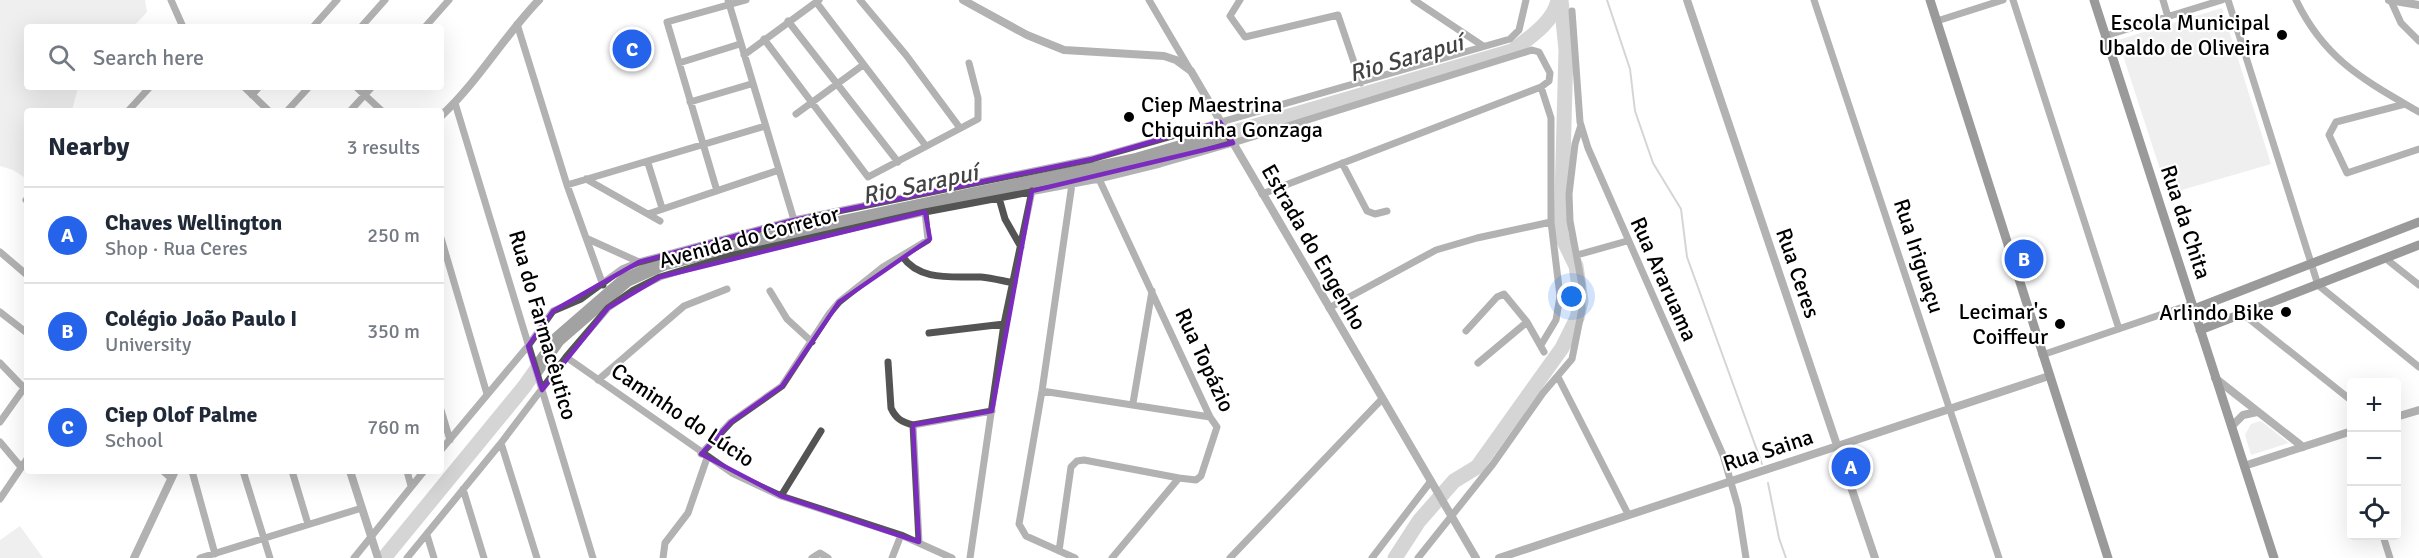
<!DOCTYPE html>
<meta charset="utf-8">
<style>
body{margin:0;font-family:Signika,sans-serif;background:#f2f2f3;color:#1f2937}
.controls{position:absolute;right:18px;bottom:18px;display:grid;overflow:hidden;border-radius:6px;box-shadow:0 6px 24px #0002}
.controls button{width:54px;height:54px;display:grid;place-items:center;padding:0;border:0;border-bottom:2px solid #e0e1e3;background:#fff;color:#1f2937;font:30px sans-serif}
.you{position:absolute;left:1572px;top:297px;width:21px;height:21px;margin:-15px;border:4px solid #fff;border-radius:50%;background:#1a73e8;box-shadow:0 0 0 9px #1a73e833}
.badge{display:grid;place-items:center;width:39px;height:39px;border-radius:50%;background:#2563eb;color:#fff;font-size:20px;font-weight:700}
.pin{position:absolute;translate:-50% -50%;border:3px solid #fff;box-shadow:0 2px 6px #0006}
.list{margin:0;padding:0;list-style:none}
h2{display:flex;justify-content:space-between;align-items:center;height:78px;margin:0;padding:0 24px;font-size:26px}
h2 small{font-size:20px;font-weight:400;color:#747a83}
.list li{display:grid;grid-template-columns:39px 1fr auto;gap:18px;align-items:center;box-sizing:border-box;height:96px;padding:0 24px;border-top:2px solid #e0e1e3}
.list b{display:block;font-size:22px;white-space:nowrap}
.list p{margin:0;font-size:20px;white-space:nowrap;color:#747a83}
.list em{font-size:20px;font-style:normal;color:#747a83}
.icon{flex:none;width:33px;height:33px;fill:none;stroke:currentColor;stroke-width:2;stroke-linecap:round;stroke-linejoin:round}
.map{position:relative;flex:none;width:2419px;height:558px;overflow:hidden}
.search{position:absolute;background:#fff;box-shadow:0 6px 24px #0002;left:24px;top:24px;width:420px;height:66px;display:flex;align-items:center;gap:15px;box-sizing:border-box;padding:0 21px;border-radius:6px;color:#747a83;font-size:22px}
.panel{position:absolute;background:#fff;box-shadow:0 6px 24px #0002;left:24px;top:108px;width:420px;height:366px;border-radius:6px}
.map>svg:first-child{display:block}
.green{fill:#dbdbdb}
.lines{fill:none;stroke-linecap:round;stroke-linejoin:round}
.stream{stroke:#a2a2a2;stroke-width:2}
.river{stroke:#a2a2a2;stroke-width:15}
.minor{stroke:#545454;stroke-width:7}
.tertiary{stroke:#545454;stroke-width:8}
.secondary{stroke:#212121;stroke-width:9}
.marked{fill:none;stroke:#7b2cbf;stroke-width:4.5;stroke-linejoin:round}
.poi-dot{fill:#000;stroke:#fff;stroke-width:2}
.labels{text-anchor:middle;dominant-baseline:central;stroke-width:4.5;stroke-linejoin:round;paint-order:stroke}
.poi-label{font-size:22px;fill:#000;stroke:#fff;text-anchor:end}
.street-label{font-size:22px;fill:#000;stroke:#fff}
.water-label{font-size:24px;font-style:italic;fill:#434343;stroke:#fff}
</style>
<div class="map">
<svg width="2419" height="558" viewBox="0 0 2419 558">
<rect width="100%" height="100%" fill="#fff"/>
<!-- green -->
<path class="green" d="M0,0H145L147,12L133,27H27V87H78L72,111H27V179L13,170L0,166Z
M2222,8L2271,164L2168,194L2118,40Z
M2261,421L2289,443L2251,455L2245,435L2251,424Z
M20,526L43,558H0V540Z"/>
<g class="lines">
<!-- stream -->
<path class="stream" d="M1607,0L1630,69L1635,111L1653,163L1681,209L1687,257L1762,464
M1768,483L1779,538L1786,558"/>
<!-- river -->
<path class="river" d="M384,558L524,387L558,339L626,280L664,263L715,250L1138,160L1512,51C1529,38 1554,22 1558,0
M1395,558L1419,521L1454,481L1477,467L1562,348L1577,318L1581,301L1576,266L1561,235L1566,50L1561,0"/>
<!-- minor -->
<path class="minor" d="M171,0L183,27
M728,0L794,220
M860,0L906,55L960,128
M1149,0L1189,68
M1240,0L1230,16L1245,37L1338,15L1361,83
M1414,0L1483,46
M1814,0L1999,558
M2013,0L2119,329
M2163,0L2168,17
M2228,0L2318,285L2419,367
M2296,0C2325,60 2364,80 2419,112
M2391,1L2401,23L2419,41
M816,2L926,146
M1572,11L1580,122L1588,148L1723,455L1738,507L1746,558
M788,21L898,162
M1937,21L2003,0
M517,24L567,185L603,285
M313,27L337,0
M361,27L385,0
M425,27L449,0
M2105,36L2222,0
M764,39L868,177L978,119V98L969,63
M744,55L819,0
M679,63L740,44
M244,87L269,111
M356,87L382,111
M252,95L259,87
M690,102L751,84
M455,103L593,558
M2405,104L2336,122L2329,135L2347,173L2419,149
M128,111L150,87
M287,111L309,87
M350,111L372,87
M796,114L863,65
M648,163L662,208
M1342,163L1367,211L1375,214L1387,211
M586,179L660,221
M1099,179L1210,417L1217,427L1201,476L1196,480L1179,478L1112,558
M1072,184L1042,391L1019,524L1026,536L1075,558
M567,185L765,126
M717,191L667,22L746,0
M999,198L1005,219L1021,247
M26,200L27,201
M648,214L779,170
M441,238L487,394
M588,239L639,262
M0,252L27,275
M1577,255L1627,241
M902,256C920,282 953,276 981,277C992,278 1003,281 1014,283
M2385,258L2419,285
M770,291L787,319L812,342
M1329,308L1436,250L1477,238L1551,222
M0,312L27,333
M2243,314L2352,401
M1466,331L1497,297L1504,294L1527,322L1544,352
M929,333L1004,324
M1541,345L1556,320L1560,296L1551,222V118L1541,87
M2042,355L2192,304
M566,357L732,473L781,496L901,535L952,558
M888,362L891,408C896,419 902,422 913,425L992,411
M0,363L24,388
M1478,363L1527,322
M1558,377L1628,514
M598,380L684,306L727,289
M1042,391L1210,417
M1133,403L1152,291
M441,410L450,440
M0,422L27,384
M913,425L919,542
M0,442L21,467
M501,443L537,558
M441,450L528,346L553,311L581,299L622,269L639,262L794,220L1092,159L1510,39L1519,30L1526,0
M701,454L731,422L782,386L829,314L839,302L883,267L928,240L925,212
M163,471L171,478
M192,471L215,554
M243,471L270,558
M292,471L308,524
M407,471L411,486
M463,489L484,558
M781,496L821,431
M0,499L27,459
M427,535L434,558
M2383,536L2390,558
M1059,551L1071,467L1077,461L1084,460L1179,478
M200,558L362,508
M354,558L424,471
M407,558L501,443L566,357L608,308L632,291L660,277L730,256L925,212L1099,179L1160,164L1233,143L1532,50L1539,52L1550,73L1549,81L1541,87L1262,194
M663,558L665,543L688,513L707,458
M812,558L820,553L828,558
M892,558L901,535
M970,558L1004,324L1032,191
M1230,558L1382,399
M1372,558L1431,481
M1418,558L1493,464L1543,393L1572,359L1582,309V285L1570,221L1569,194L1575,144L1581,125"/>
<!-- tertiary -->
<path class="tertiary" d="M963,0L1027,35L1064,50L1164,56L1176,60L1191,71L1476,558
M1687,0L1875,558
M2389,0L2419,5
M441,116C478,82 504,36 539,0
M2215,378L2303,447
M2396,417L2419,410
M2232,426L2243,415L2257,412
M2244,466L2352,431
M350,471L378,558
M134,558L175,471
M1499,558L2049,376"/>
<!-- secondary -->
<path class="secondary" d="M1930,0L2108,558
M2094,0L2274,558
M2194,309L2419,222
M2200,330L2419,245"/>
</g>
<!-- marked area -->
<path d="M0 0H2419V558H0ZM1220,122L1233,143L1032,191L992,411L913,425L919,542L781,496L701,454L731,422L782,386L839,302L930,239L925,212L660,277L608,308L542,390L528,346L553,311L639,262L794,220L1092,159Z" fill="#fff" fill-opacity=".55" fill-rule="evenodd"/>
<path class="marked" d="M1220,122L1233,143L1032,191L992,411L913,425L919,542L781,496L701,454L731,422L782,386L839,302L930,239L925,212L660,277L608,308L542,390L528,346L553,311L639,262L794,220L1092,159Z"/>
<!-- markers -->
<g class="poi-dot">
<circle cx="2282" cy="35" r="6"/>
<circle cx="1129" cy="117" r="6"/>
<circle cx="2286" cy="312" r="6"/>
<circle cx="2060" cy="324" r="6"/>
</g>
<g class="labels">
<!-- poi labels -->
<g class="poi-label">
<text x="2270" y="22">Escola Municipal<tspan x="2270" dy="25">Ubaldo de Oliveira</tspan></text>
<text x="1141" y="104" text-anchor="start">Ciep Maestrina<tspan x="1141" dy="25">Chiquinha Gonzaga</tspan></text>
<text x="2048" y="311">Lecimar's<tspan x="2048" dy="25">Coiffeur</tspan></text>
<text x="2274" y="312">Arlindo Bike</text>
</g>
<!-- street labels -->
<g class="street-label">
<text transform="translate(2186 222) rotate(72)">Rua da Chita</text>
<text transform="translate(749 237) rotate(-15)">Avenida do Corretor</text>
<text transform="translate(1314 247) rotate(60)">Estrada do Engenho</text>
<text transform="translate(1919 256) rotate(72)">Rua Iriguaçu</text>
<text transform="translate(1798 273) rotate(71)">Rua Ceres</text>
<text transform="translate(1664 279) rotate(66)">Rua Araruama</text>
<text transform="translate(543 325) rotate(74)">Rua do Farmacêutico</text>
<text transform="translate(1205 360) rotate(65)">Rua Topázio</text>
<text transform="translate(683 415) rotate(34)">Caminho do Lúcio</text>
<text transform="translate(1768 450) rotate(-18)">Rua Saina</text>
</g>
<!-- water labels -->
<g class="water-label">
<text transform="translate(1406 58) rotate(-16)">Rio Sarapuí</text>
<text transform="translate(920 184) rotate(-12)">Rio Sarapuí</text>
</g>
</g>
</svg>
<div class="controls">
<button>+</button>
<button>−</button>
<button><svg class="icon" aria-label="locate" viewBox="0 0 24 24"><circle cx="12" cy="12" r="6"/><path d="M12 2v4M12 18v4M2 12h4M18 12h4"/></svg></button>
</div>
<div class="you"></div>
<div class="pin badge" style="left:1851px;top:467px">A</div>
<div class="pin badge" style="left:2024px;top:259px">B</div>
<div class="pin badge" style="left:632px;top:49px">C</div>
<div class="search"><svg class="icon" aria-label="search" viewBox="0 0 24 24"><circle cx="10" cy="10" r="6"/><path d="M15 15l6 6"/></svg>Search here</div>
<section class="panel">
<h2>Nearby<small>3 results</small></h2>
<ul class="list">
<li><span class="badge">A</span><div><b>Chaves Wellington</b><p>Shop · Rua Ceres</p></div><em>250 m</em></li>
<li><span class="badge">B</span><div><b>Colégio João Paulo I</b><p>University</p></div><em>350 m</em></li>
<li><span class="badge">C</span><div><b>Ciep Olof Palme</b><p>School</p></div><em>760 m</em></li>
</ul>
</section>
</div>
